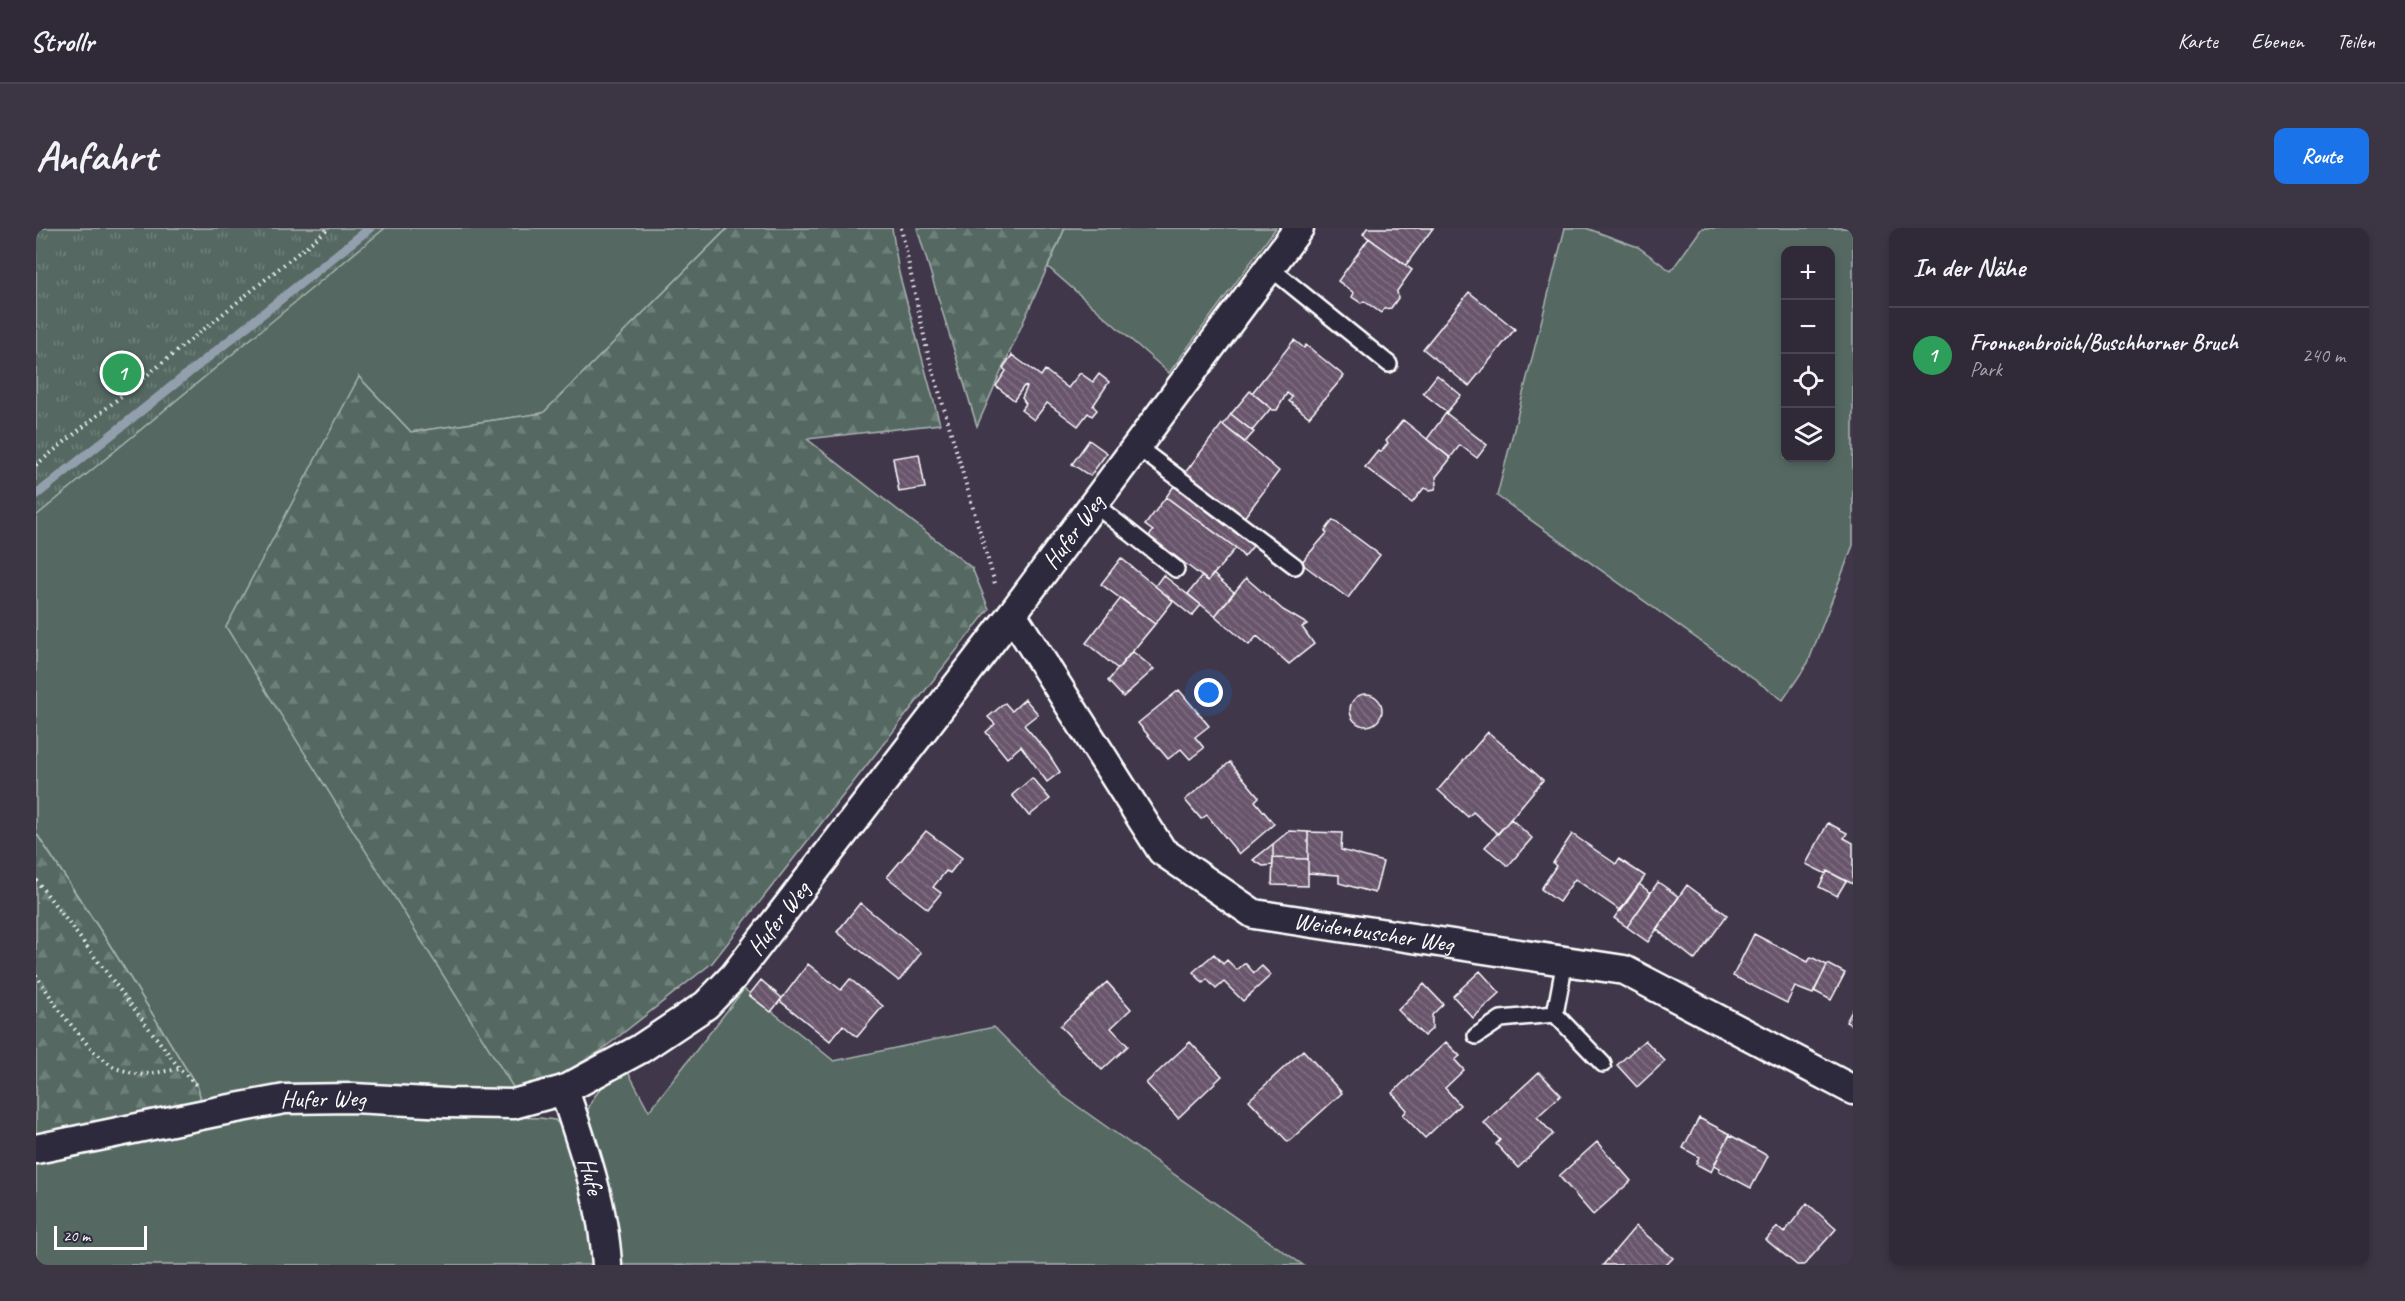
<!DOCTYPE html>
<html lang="de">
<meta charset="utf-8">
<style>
body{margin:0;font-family:Caveat,sans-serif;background:#3c3543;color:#f1f3f6}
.controls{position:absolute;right:18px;top:18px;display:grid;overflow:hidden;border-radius:12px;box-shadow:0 3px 9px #0003}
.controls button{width:54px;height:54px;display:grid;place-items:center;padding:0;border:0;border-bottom:2px solid #4b4553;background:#302938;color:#f1f3f6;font:30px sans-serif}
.scale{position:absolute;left:18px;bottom:15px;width:93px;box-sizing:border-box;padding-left:6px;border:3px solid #fff;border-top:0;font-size:16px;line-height:21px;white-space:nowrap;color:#fff;-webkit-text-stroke:4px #2f2a3d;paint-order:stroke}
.you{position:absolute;left:1173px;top:465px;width:21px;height:21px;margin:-15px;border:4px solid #fff;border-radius:50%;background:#1a73e8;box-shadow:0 0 0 9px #1a73e833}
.badge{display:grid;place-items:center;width:39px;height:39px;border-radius:50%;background:#1a73e8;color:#fff;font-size:20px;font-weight:700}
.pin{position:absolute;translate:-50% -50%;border:3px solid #fff;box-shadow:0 2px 6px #0006}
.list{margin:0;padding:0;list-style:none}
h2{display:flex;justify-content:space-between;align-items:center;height:78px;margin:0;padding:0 24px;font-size:26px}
h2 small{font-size:20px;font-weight:400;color:#a8a6ae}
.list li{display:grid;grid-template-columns:39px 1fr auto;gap:18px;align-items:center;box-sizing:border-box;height:96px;padding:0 24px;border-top:2px solid #4b4553}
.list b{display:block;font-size:22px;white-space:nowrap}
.list p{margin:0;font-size:20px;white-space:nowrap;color:#a8a6ae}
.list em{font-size:20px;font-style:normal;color:#a8a6ae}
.icon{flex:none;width:33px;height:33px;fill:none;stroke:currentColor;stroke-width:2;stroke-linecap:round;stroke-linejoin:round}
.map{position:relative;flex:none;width:1817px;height:1037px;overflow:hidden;border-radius:12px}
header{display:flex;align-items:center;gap:36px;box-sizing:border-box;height:84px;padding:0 30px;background:#302938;border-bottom:2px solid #4b4553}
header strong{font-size:28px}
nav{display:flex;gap:33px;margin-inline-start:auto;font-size:21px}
.intro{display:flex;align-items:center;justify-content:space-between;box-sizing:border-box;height:144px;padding:0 36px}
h1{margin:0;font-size:42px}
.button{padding:15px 27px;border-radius:12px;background:#1a73e8;color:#fff;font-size:21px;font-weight:700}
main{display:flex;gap:36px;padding:0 36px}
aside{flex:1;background:#302938;border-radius:12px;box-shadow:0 3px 9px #0003}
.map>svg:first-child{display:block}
.grass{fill:#556962;stroke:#aab4b0;stroke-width:1.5;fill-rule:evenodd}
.forest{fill:url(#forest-firs);stroke:#aab4b0;stroke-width:1.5}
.park{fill:url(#park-tufts);stroke:#aab4b0;stroke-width:1.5}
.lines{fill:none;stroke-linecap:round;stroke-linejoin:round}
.stream{stroke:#939fad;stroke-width:9}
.building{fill:url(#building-back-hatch);stroke:#fff;stroke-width:1.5}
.lane-casing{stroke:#fff;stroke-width:20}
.street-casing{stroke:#fff;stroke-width:33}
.path{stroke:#fff;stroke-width:4;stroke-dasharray:1.5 4.5;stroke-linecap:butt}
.lane{stroke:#2f2a3d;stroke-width:15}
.street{stroke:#2f2a3d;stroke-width:28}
.labels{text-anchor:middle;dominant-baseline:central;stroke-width:6;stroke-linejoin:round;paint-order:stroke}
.street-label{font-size:24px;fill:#fff;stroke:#2f2a3d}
</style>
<header>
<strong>Strollr</strong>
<nav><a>Karte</a><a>Ebenen</a><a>Teilen</a></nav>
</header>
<div class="intro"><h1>Anfahrt</h1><a class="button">Route</a></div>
<main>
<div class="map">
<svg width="1817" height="1037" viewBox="0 0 1817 1037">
<defs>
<pattern id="forest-firs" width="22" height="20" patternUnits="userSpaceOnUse" patternTransform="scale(1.5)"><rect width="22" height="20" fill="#556962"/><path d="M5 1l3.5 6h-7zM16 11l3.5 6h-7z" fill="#6e807a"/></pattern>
<pattern id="park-tufts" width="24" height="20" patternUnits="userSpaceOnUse" patternTransform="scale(1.5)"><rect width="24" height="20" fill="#556962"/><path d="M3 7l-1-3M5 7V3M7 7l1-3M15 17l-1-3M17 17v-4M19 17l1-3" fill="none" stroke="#6e807a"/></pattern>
<pattern id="building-back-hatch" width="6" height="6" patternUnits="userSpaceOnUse" patternTransform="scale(1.5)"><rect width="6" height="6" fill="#68546c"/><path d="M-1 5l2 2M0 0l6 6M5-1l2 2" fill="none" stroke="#7f6e82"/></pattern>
</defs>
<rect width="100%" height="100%" fill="#40374b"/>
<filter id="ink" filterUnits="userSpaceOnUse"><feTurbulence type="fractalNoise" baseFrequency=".0167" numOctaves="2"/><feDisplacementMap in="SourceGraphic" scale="12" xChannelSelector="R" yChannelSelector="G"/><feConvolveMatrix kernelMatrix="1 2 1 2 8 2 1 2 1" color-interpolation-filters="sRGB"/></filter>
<g filter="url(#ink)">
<!-- grass -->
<path class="grass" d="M334,0H692L508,185L375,204L323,149L480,864L166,877L162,860L72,714L0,605V276Z
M1029,0H1240L1133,145L1012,39Z
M1529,0H1550L1602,19L1635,43L1666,0H1817V317L1772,435L1747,472L1461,268ZM1750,22H1794V230H1750Z
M708,761L798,833L958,799L1027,868L1267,1037H579L550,889C555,865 571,854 590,840L613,883Z
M276,881L504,890L519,892L536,910L562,1037H0V932L175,895Z"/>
<!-- forest -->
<path class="forest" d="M692,0H856L863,45L904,196L771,211L936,340L953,381L676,735L563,824L528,845L491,863L480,864L190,399L323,149L375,204L507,185Z
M881,0H1029L941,198Z
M0,605L72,714L162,860L166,877L0,909Z"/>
<!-- park -->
<path class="park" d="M0,0H349L0,288Z"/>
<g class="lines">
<!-- stream -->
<path class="stream" d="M0,267L334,0"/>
</g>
<!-- building -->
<path class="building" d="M1331,0H1397L1370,37L1327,6Z
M1333,10L1376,42L1361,63L1362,70L1355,80L1348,81L1345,85L1328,73L1325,75L1316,69L1318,65L1302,53Z
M1433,64L1479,101L1433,158L1387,121Z
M1258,112L1268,120L1270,117L1308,148L1273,189L1253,173L1256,169L1251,165L1241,182H1237L1216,165Z
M976,127L1005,148L1009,142L1032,160L1044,145L1057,154L1063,146L1073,154L1057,178L1061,182L1056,188L1052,185L1042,198L1011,175L998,192L985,182L990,176L986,170L991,159L988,158L978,172L960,158L970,143L967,140Z
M1401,147L1425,167L1411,184L1387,165Z
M1214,163L1235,180L1216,203L1195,186Z
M1410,185L1451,217L1441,230L1424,217L1414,230L1391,211Z
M1195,186L1218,204L1209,214L1187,197Z
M1367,192L1415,230L1400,249L1401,256L1399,261L1394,262L1388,260L1376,275L1329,239L1342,223L1345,224L1352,215L1350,213Z
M1186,196L1243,243L1207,291L1148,246Z
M1053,212L1071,225L1054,248L1036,236Z
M883,226L889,260L863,264L857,230Z
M1138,258L1217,318L1208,329L1200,320L1130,269Z
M1130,269L1200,320L1172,353L1113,308L1117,303L1109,297Z
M1297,292L1344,327L1312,370L1265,335L1291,305L1289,303Z
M1085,330L1137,373L1119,396L1065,356Z
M1177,346L1198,364L1179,388L1152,366L1166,348L1172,353Z
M1127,347L1165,377L1156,388L1119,358Z
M1210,350L1247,382L1271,396L1266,399L1278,416L1253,436L1221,408L1213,417L1179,388Z
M1085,370L1119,396L1082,441L1050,415Z
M1096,423L1118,441L1087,469L1072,453Z
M1143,462L1173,498L1159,509L1168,520L1154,531L1145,521L1132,531L1102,495Z
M1314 482a16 16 0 1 1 32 0a16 16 0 1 1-32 0Z
M989,471L1002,486L988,497L1011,524L1024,544L1011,554L985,518L971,530L950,504L959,496L952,489L969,475L976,483Z
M1452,504L1507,552L1462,606L1437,584L1432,589L1402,562Z
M1194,534L1223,569L1219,573L1238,596L1203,626L1171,587L1165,591L1149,572Z
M996,550L1014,571L993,588L976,567Z
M1475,591L1496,610L1472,638L1449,619Z
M1792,595L1811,605L1808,610L1817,615V656L1791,643L1790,646L1770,636Z
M890,603L926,630L914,645L910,643L897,659L905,665L892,681L851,649Z
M1253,603L1272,604V631L1237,630V616Z
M1272,604L1306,605L1305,622L1347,634L1339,665L1303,655V647L1272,645Z
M1536,606L1580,636L1583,631L1609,648L1585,683L1539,651L1523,674L1505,661L1520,638L1517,635Z
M1237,616V637L1227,638L1217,632Z
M1237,630L1272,631V658L1236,657Z
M1791,643L1810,653L1801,668L1783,659Z
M1622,654L1643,669L1612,714L1591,699Z
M1603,656L1615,665L1591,699L1578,690Z
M1651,657L1691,687L1659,732L1620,701Z
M824,675L885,725L863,753L801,704Z
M1718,706L1772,734L1775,729L1791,737L1777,766L1759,759L1751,775L1697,748Z
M1178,726L1187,736L1191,732L1201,742L1209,735L1218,745L1226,738L1235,747L1207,773L1188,754L1180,761L1171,751L1167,755L1157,744Z
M772,736L805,762L814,751L847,778L821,809L807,797L794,813L744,773Z
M1792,736L1809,745L1795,772L1778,763Z
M1444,743L1464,765L1437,790L1417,768Z
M725,752L746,770L735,784L713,767Z
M1071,754L1095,781L1075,800L1092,818L1066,842L1024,798Z
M1388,756L1407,776L1396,787V801L1388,808L1362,782Z
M1817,781V798L1810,794Z
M1609,812L1629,833L1601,859L1581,837Z
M1154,814L1186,848L1142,890L1110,855Z
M1410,814L1424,828L1419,832L1428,842L1409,860L1424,877L1389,910L1367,887L1371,882L1356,865Z
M1267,822L1306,865L1252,914L1213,872Z
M1503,844L1525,867L1501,889L1517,906L1482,940L1460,916L1464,912L1448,895Z
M1663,890L1694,906L1675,944L1660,936L1663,929L1647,920Z
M1694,907L1732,928L1715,960L1683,943L1684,940L1678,937Z
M1561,914L1595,953L1557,987L1523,948Z
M1771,975L1800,1001L1768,1037H1761L1730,1012L1741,999L1748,1005Z
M1600,998L1637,1030L1630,1037H1567Z"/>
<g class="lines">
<!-- lane casing -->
<g class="lane-casing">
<path id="lane" d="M1233,39L1353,136
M1100,218L1259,338
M1058,276L1140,341
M1519,786L1567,836
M1440,808L1465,791L1519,786L1529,733"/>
</g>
<!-- street casing -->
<g class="street-casing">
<g id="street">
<path id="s1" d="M976,386L1126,623L1218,686L1588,742L1817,862"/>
<path id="s2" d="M528,862C547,918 568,978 571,1037"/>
<path id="s3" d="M0,921L184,883L249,871L317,870L411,875L477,876L528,862L604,821L670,777L698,748L976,386L1263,0"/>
</g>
</g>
<!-- path -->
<path class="path" d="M865,0L891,122L960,359
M0,237L293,0
M0,652L144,841L160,857
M0,747L26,786L57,823L79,840L104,847L144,841"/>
<!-- lane -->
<use href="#lane" class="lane"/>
<!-- street -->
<use href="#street" class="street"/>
</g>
</g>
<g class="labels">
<!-- street labels -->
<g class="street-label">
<text stroke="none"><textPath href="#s3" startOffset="1300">Hufer Weg</textPath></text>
<text stroke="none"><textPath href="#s3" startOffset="814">Hufer Weg</textPath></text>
<text stroke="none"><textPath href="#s1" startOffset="513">Weidenbuscher Weg</textPath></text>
<text stroke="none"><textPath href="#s3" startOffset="292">Hufer Weg</textPath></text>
<text stroke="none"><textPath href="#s2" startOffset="90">Hufe</textPath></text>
</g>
</g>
</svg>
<div class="controls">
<button>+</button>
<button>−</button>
<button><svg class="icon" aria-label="locate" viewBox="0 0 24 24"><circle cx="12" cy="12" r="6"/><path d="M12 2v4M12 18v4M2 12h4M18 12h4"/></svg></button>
<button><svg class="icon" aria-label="layers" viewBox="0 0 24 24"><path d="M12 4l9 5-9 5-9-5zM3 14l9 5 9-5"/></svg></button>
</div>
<div class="scale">20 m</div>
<div class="you"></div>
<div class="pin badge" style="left:86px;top:145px;background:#2e9e5b">1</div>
</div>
<aside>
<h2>In der Nähe<small></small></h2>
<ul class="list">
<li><span class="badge" style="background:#2e9e5b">1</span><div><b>Fronnenbroich/Buschhorner Bruch</b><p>Park</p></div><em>240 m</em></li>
</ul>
</aside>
</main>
